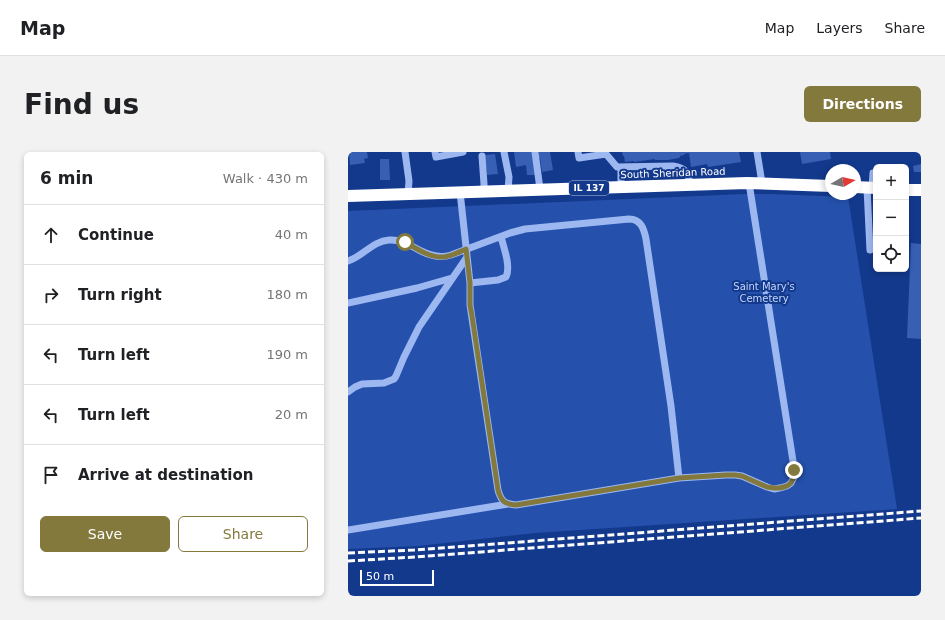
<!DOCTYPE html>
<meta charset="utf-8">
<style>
body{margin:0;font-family:"DejaVu Sans",sans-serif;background:#f2f2f2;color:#202124}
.controls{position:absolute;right:12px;top:12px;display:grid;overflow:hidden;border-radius:6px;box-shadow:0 2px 6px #0003}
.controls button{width:36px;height:36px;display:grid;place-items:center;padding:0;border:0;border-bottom:1px solid #e0e0e0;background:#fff;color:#202124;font:20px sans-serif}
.compass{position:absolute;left:477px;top:12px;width:36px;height:36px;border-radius:50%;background:#fff;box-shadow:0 2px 6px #0003;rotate:81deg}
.scale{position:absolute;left:12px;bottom:10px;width:74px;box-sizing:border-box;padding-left:4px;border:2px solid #fff;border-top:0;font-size:11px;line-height:14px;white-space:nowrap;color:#fff;-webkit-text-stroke:3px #13398d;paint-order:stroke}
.stop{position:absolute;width:12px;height:12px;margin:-9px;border:3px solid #84793d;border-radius:50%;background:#fff}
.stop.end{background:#84793d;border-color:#fff;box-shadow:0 1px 4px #0008}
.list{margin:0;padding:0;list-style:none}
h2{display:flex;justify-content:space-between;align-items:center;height:52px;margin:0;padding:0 16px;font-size:17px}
h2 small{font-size:13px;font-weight:400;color:#757577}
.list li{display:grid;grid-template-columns:26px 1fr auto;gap:12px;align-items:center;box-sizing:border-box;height:60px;padding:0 16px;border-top:1px solid #e0e0e0}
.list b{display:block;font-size:15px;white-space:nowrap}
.list em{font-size:13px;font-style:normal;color:#757577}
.actions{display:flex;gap:8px;padding:12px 16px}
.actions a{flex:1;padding:9px 0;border:1px solid #84793d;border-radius:6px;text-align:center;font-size:14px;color:#84793d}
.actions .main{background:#84793d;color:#fff}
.icon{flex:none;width:22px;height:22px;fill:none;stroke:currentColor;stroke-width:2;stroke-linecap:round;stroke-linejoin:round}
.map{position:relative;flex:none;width:573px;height:444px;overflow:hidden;border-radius:6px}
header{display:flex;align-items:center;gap:24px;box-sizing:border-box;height:56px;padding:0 20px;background:#fff;border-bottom:1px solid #e0e0e0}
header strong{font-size:19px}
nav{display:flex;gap:22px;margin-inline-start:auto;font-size:14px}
.intro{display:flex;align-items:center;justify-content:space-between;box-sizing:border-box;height:96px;padding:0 24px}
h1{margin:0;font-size:28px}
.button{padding:10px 18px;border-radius:6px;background:#84793d;color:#fff;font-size:14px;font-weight:700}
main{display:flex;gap:24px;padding:0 24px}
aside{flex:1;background:#fff;border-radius:6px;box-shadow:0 2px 6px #0003}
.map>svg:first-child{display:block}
.green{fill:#2551ac}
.building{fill:#375fb4}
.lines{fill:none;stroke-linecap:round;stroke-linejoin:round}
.minor{stroke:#9db8f1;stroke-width:7}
.highway{stroke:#fff;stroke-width:12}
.rail{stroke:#fff;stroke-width:3;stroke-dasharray:7 3;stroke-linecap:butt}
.route{stroke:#84793d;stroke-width:5}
.labels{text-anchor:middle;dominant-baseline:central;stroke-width:4;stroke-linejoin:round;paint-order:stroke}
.shield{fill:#13398d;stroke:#b8c4dd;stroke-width:1}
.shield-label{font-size:9px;font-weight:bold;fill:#fff}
.street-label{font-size:10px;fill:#fff;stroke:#13398d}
.park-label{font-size:10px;fill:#c4d6fc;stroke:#13398d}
</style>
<header>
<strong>Map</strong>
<nav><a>Map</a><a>Layers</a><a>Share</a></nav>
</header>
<div class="intro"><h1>Find us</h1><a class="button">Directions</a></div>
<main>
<aside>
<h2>6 min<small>Walk · 430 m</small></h2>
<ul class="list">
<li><svg class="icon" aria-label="ahead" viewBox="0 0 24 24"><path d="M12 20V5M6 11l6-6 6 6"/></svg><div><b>Continue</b></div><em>40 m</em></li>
<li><svg class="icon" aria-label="right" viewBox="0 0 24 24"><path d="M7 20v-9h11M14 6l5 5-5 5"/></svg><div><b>Turn right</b></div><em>180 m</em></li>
<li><svg class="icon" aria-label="left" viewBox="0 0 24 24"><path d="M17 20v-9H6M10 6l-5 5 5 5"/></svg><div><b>Turn left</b></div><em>190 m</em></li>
<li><svg class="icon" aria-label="left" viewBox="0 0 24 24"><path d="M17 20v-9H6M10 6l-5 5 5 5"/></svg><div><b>Turn left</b></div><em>20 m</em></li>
<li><svg class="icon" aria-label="arrive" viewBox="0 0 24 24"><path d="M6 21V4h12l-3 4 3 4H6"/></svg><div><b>Arrive at destination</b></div></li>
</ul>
<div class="actions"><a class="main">Save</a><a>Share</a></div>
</aside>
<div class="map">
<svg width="573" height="444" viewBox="0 0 573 444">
<rect width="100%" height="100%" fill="#13398d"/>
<!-- green -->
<path class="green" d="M396,42H422L500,45L549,357L187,381L70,394L0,397V59Z"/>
<!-- building -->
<path class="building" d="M1,0H19L20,6L16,7L17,11L2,13Z
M166,0H184L188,23H179L178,13L168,15Z
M191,0H202L205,18L194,20L192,6L190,7V4L191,3Z
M274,0H391L393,10L360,15L359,12L343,15L341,1L336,2V3L332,4V5L331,6L320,8H307V7L286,10V9L277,10L276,4H275Z
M452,0H482L483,7L454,12Z
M147,2L150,22L139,23L137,3Z
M32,7H41L42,28H32Z
M573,12V20H566L565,14Z
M563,91L573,92V187L559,186Z"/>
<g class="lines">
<!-- minor -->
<path class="minor" d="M57,0L61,29L60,42
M87,0L88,5L115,0
M156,0L161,25L160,39
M187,0L192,37
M230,0L231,6L258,2L269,15L325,14C338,16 340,20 342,32
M409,0L414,31
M134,4L136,32V39
M273,15V35
M519,36L522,98
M524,36L525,21
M112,40L122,131V153L150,338C153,349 156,352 168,353L331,326L378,323H387L394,324L419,335L426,337L432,336L439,334L443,331L446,325L445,309L401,31
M0,109C15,104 25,89 41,88C53,87 63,94 73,99C83,104 93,106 103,103L162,81L177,77L281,67C293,67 296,77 298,87L323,254L331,326
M122,131L150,128L158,125C163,115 156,96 153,85
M0,151L69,136L104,126
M0,240L7,235L14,232L36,231L46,227L48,224L56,205L71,175L119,105
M0,378L160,352"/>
<!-- highway -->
<path class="highway" d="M507,35L528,36
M558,38H573
M0,44L399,31L483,34"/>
<!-- rail -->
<path class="rail" d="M0,401L66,398L133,393L573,359
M0,409L67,405L573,366"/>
</g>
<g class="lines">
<!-- route -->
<path class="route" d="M57,90C69,97 82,106 96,105C104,104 111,100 118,97L122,131V153L124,164L150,338C153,349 156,352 168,353L331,326L378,323H387L394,324L419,335L426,336H432L439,334L443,331L446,325V318"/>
</g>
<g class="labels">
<!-- shield labels -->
<rect class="shield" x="221" y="29" width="40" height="14" rx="3"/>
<g class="shield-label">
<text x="241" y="36">IL 137</text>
</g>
<!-- street labels -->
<g class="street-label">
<text transform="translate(325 21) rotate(-2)">South Sheridan Road</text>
</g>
<!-- park labels -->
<g class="park-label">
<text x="416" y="134">Saint Mary's<tspan x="416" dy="12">Cemetery</tspan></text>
</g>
</g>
</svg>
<div class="controls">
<button>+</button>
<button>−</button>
<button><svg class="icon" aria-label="locate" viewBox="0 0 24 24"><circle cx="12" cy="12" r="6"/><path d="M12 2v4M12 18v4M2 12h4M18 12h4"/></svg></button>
</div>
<svg class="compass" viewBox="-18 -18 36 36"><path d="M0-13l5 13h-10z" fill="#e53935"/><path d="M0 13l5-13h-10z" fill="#757577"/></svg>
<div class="scale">50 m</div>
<div class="stop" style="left:57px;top:90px"></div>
<div class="stop end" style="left:446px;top:318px"></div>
</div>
</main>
